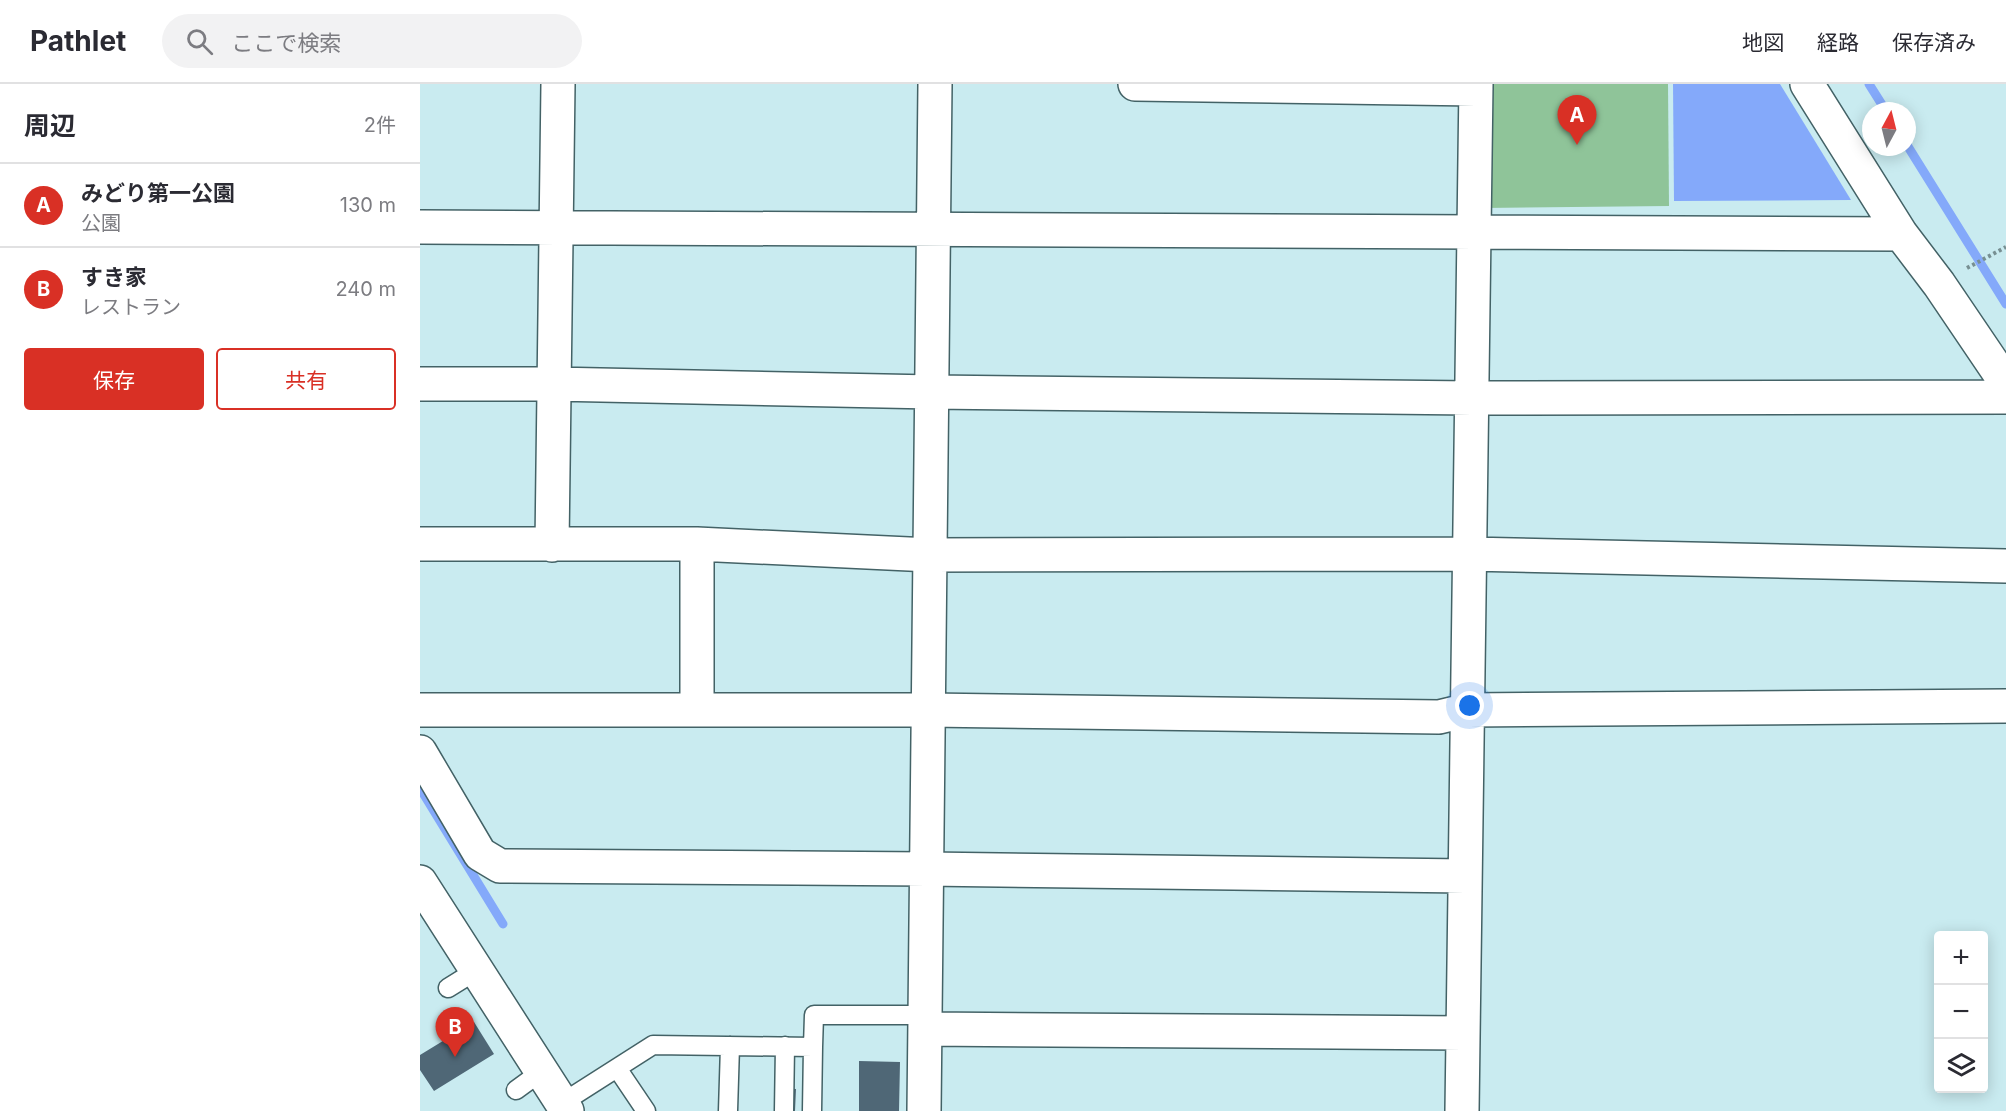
<!DOCTYPE html>
<html lang="ja">
<meta charset="utf-8">
<style>
body{margin:0;font-family:Inter,"Noto Sans JP",sans-serif;background:#f2f2f3;color:#2b2b33}
.controls{position:absolute;right:18px;bottom:18px;display:grid;overflow:hidden;border-radius:6px;box-shadow:0 3px 15px #0003}
.controls button{width:54px;height:54px;display:grid;place-items:center;padding:0;border:0;border-bottom:2px solid #e1e1e2;background:#fff;color:#2b2b33;font:30px sans-serif}
.compass{position:absolute;left:1442px;top:18px;width:54px;height:54px;border-radius:50%;background:#fff;box-shadow:0 3px 15px #0003;rotate:7deg}
.you{position:absolute;left:1050px;top:622px;width:21px;height:21px;margin:-15px;border:4px solid #fff;border-radius:50%;background:#1a73e8;box-shadow:0 0 0 9px #1a73e833}
.badge{display:grid;place-items:center;width:39px;height:39px;border-radius:50%;background:#d93025;color:#fff;font-size:20px;font-weight:700}
.pin{position:absolute;translate:-50% -50px;filter:drop-shadow(0 2px 3px #0008)}
.pin::after{content:'';position:absolute;top:32px;width:21px;height:18px;background:inherit;clip-path:polygon(0 0,100% 0,50% 100%)}
.list{margin:0;padding:0;list-style:none}
h2{display:flex;justify-content:space-between;align-items:center;height:78px;margin:0;padding:0 24px;font-size:26px}
h2 small{font-size:20px;font-weight:400;color:#7c7c81}
.list li{display:grid;grid-template-columns:39px 1fr auto;gap:18px;align-items:center;box-sizing:border-box;height:84px;padding:0 24px;border-top:2px solid #e1e1e2}
.list b{display:block;font-size:22px;white-space:nowrap}
.list p{margin:0;font-size:20px;white-space:nowrap;color:#7c7c81}
.list em{font-size:20px;font-style:normal;color:#7c7c81}
.actions{display:flex;gap:12px;padding:18px 24px}
.actions a{flex:1;padding:14px 0;border:2px solid #d93025;border-radius:6px;text-align:center;font-size:21px;color:#d93025}
.actions .main{background:#d93025;color:#fff}
.icon{flex:none;width:33px;height:33px;fill:none;stroke:currentColor;stroke-width:2;stroke-linecap:round;stroke-linejoin:round}
.map{position:relative;flex:none;width:1586px;height:1027px;overflow:hidden}
header{display:flex;align-items:center;gap:36px;box-sizing:border-box;height:84px;padding:0 30px;background:#fff;border-bottom:2px solid #e1e1e2}
header strong{font-size:28px}
nav{display:flex;gap:33px;margin-inline-start:auto;font-size:21px}
.search{width:420px;height:54px;background:#f2f2f3;display:flex;align-items:center;gap:15px;box-sizing:border-box;padding:0 21px;border-radius:33px;color:#7c7c81;font-size:22px}
main{display:flex}
aside{flex:1;background:#fff}
.map>svg:first-child{display:block}
.green{fill:#8fc499}
.water{fill:#84a9fa}
.lines{fill:none;stroke-linecap:round;stroke-linejoin:round}
.stream{stroke:#84a9fa;stroke-width:9}
.building{fill:#4f6776}
.service-casing{stroke:#436266;stroke-width:21}
.minor-casing{stroke:#436266;stroke-width:36}
.tertiary-casing{stroke:#436266;stroke-width:36}
.path{stroke:#778f92;stroke-width:4;stroke-dasharray:3 3;stroke-linecap:butt}
.service{stroke:#fff;stroke-width:18}
.minor{stroke:#fff;stroke-width:33}
.tertiary{stroke:#fff;stroke-width:33}
</style>
<header>
<strong>Pathlet</strong>
<div class="search"><svg class="icon" aria-label="search" viewBox="0 0 24 24"><circle cx="10" cy="10" r="6"/><path d="M15 15l6 6"/></svg>ここで検索</div>
<nav><a>地図</a><a>経路</a><a>保存済み</a></nav>
</header>
<main>
<aside>
<h2>周辺<small>2件</small></h2>
<ul class="list">
<li><span class="badge">A</span><div><b>みどり第一公園</b><p>公園</p></div><em>130 m</em></li>
<li><span class="badge">B</span><div><b>すき家</b><p>レストラン</p></div><em>240 m</em></li>
</ul>
<div class="actions"><a class="main">保存</a><a>共有</a></div>
</aside>
<div class="map">
<svg width="1586" height="1027" viewBox="0 0 1586 1027">
<rect width="100%" height="100%" fill="#c9ebf0"/>
<!-- green -->
<path class="green" d="M1066,0H1248L1249,122L1063,124Z"/>
<!-- water -->
<path class="water" d="M1253,0H1360L1431,116L1254,117Z"/>
<g class="lines">
<!-- stream -->
<path class="stream" d="M1449,0L1466,27
M1487,61L1586,220
M0,704L83,840"/>
</g>
<!-- building -->
<path class="building" d="M54,938L74,970L14,1007L0,986V971Z
M439,977L480,978L479,1027H439Z
M354,1004L376,1005L375,1027H354Z"/>
<g class="lines">
<!-- service casing -->
<g class="service-casing">
<path id="service" d="M28,904L57,886
M393,963L394,931H506
M197,984L226,1027
M96,1006L122,987
M142,1019L233,961L393,963L392,1027
M308,1027L310,962
M364,1027L365,962"/>
</g>
<!-- minor casing -->
<g class="minor-casing">
<path id="minor" d="M715,0L1056,5
M1387,0L1481,150L1519,200L1586,299
M0,143L1481,150
M0,300H134L512,308L1052,314L1586,313
M0,460H277L510,471L1049,470L1586,482
M132,461L138,0
M0,626H509L1019,633L1048,626L1586,622
M277,626V460
M0,668L60,770L80,782L507,785L1045,792
M505,945L1043,949
M504,1027L515,0
M1042,1027L1056,0"/>
</g>
<!-- tertiary casing -->
<g class="tertiary-casing">
<path id="tertiary" d="M0,798L147,1027"/>
</g>
<!-- path -->
<path class="path" d="M1547,184L1586,163"/>
<!-- service -->
<use href="#service" class="service"/>
<!-- minor -->
<use href="#minor" class="minor"/>
<!-- tertiary -->
<use href="#tertiary" class="tertiary"/>
</g>
</svg>
<div class="controls">
<button>+</button>
<button>−</button>
<button><svg class="icon" aria-label="layers" viewBox="0 0 24 24"><path d="M12 4l9 5-9 5-9-5zM3 14l9 5 9-5"/></svg></button>
</div>
<svg class="compass" viewBox="-18 -18 36 36"><path d="M0-13l5 13h-10z" fill="#e53935"/><path d="M0 13l5-13h-10z" fill="#7c7c81"/></svg>
<div class="you"></div>
<div class="pin badge" style="left:1157px;top:61px">A</div>
<div class="pin badge" style="left:35px;top:973px">B</div>
</div>
</main>
